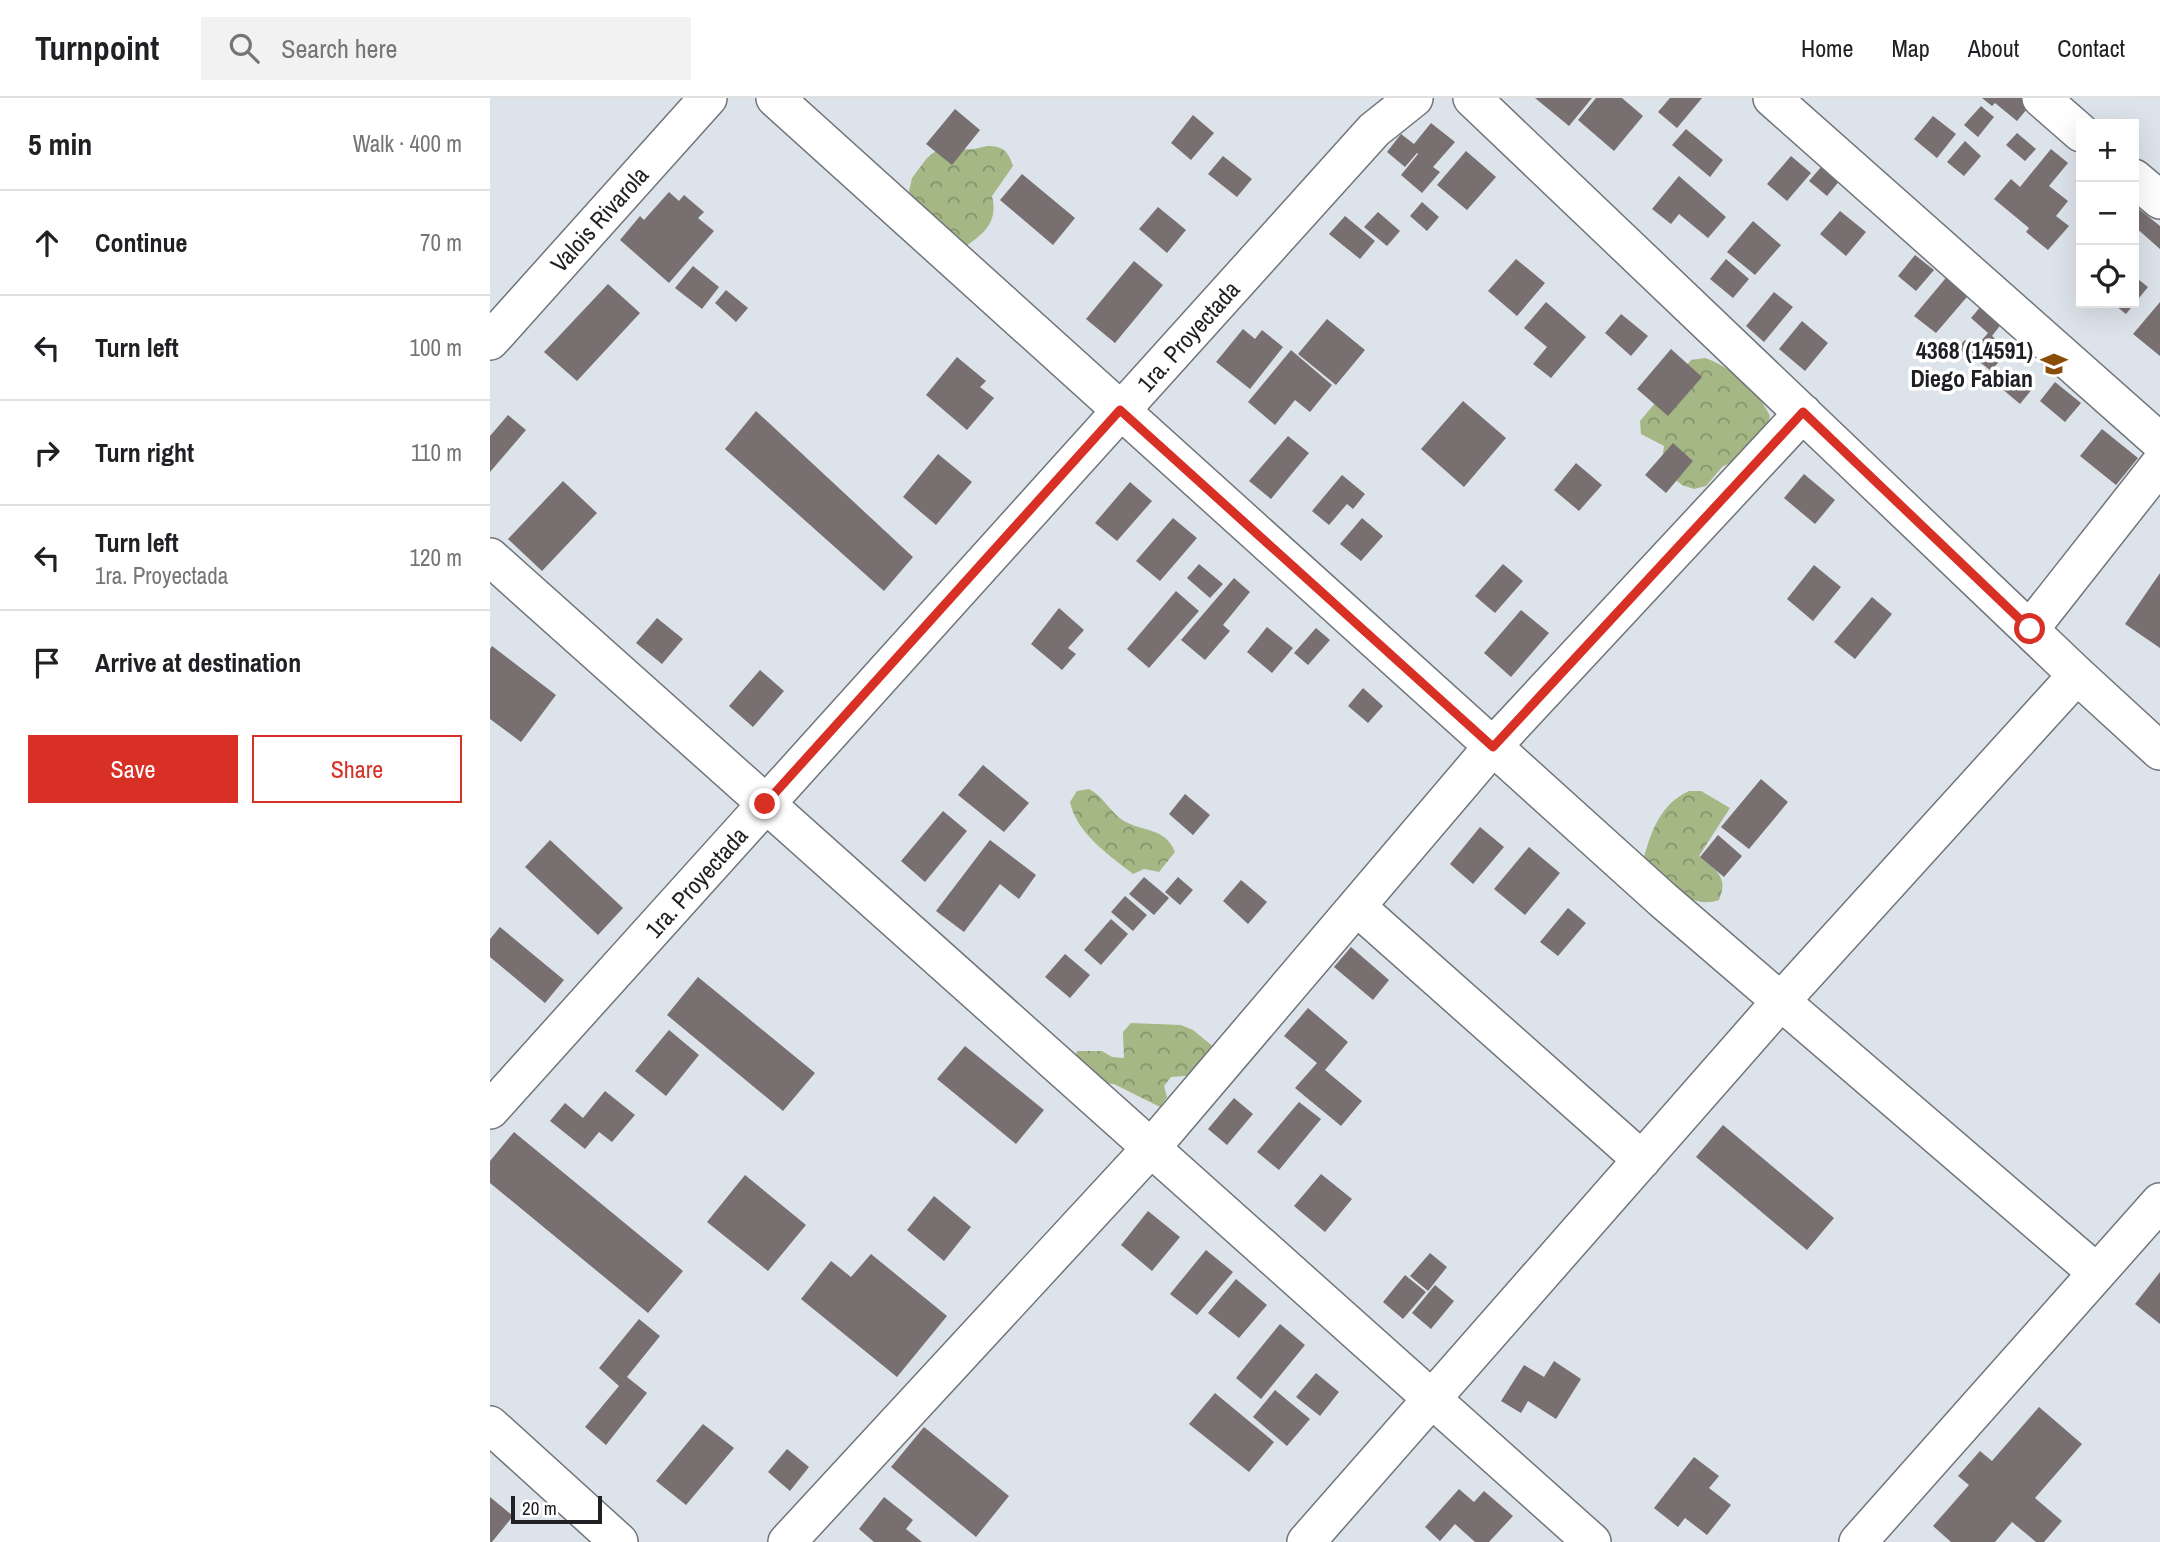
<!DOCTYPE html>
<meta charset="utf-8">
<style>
body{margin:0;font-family:"Archivo Narrow",sans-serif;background:#f2f2f2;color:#202124}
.controls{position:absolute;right:21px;top:21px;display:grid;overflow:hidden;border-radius:0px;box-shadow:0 7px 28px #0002}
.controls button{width:63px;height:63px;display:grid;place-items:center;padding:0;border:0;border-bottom:2px solid #e0e0e0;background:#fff;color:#202124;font:35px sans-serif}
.scale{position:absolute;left:21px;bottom:18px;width:91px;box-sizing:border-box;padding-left:7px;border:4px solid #1e2023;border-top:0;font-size:19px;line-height:24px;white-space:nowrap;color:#1e2023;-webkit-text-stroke:5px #fff;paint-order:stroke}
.stop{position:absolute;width:21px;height:21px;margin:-16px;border:5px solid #d93025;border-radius:50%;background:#fff}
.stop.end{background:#d93025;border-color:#fff;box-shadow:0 2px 7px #0008}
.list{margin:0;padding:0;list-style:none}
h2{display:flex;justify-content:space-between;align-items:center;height:91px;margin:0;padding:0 28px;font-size:30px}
h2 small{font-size:23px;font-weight:400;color:#757577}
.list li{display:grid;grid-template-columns:46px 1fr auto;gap:21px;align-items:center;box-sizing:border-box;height:105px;padding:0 28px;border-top:2px solid #e0e0e0}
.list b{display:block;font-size:26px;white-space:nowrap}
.list p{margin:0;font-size:23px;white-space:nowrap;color:#757577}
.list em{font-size:23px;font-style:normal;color:#757577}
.actions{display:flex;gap:14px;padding:21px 28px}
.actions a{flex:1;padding:16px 0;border:2px solid #d93025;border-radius:0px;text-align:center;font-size:24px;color:#d93025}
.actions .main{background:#d93025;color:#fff}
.icon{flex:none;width:38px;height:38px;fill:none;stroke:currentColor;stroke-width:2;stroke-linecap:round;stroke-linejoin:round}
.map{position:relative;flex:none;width:1670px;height:1444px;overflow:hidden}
header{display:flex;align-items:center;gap:42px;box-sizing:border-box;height:98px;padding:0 35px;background:#fff;border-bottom:2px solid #e0e0e0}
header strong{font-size:33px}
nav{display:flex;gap:38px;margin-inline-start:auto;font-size:24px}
.search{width:490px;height:63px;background:#f2f2f2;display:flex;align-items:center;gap:18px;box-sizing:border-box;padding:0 24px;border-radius:0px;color:#757577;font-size:26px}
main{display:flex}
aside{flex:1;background:#fff}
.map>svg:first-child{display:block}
.forest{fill:url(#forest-crowns)}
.building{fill:#786f71}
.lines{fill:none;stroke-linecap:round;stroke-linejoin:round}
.minor-casing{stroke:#70757b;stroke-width:40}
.minor{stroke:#fff;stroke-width:37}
.route{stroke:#d93025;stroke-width:9}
.labels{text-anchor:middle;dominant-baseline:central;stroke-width:7;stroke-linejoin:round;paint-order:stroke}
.street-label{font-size:24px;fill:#1e2023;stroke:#fff}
.poi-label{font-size:24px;font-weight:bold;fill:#1e2023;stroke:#fff;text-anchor:end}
</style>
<header>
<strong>Turnpoint</strong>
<div class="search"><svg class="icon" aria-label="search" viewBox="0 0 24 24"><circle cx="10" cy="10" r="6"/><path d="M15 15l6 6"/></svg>Search here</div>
<nav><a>Home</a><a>Map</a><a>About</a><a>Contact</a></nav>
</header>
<main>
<aside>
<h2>5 min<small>Walk · 400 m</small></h2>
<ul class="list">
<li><svg class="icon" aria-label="ahead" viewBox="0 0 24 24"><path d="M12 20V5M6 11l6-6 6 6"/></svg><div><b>Continue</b></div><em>70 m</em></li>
<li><svg class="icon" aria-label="left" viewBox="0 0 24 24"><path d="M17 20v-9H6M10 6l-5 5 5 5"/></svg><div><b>Turn left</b></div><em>100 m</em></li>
<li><svg class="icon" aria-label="right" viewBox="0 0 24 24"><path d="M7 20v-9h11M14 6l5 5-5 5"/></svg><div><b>Turn right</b></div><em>110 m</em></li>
<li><svg class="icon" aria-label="left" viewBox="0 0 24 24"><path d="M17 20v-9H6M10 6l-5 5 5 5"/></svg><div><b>Turn left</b><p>1ra. Proyectada</p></div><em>120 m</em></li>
<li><svg class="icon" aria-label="arrive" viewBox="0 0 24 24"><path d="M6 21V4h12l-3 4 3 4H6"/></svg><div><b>Arrive at destination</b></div></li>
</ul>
<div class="actions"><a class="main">Save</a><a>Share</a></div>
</aside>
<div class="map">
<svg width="1670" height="1444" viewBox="0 0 1670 1444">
<defs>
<pattern id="forest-crowns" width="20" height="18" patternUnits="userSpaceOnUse" patternTransform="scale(1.75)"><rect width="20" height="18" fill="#a4b784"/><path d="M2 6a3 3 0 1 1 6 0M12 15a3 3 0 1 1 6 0" fill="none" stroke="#85946c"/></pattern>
</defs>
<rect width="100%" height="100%" fill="#dde3ea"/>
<!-- forest -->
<path class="forest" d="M497,48C513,48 518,53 523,68L502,98C508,123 496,134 476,148L423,105L419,93L422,80L437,60L447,52L484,51Z
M1215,260C1241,269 1268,293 1280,318L1277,329L1254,358L1232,369L1216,388L1204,391L1192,387L1171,370L1174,348L1151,336L1150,323L1201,262Z
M599,691C613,698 618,711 631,721C651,735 675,728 685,754L669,774L654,771L643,776C618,756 587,736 580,704L587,693Z
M1199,693H1211L1240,710L1209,758C1226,773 1239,778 1229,802C1198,813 1174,781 1154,759C1162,731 1171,706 1199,693Z
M641,925L691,927L703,932L731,955L720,976L681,979L674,988L677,999L670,1009L624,986L610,985L584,965L587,953H612L622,959L634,960L633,934Z"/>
<!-- building -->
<path class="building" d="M1045,0H1102L1079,28Z
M1106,0H1132L1153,18L1124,53L1088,22Z
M1180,0H1212L1187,30L1168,14Z
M1492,0H1536L1542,5L1527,23L1505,5L1502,8Z
M1491,8L1504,19L1488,39L1474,27Z
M465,11L490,32L462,67L436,46Z
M703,17L724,35L701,62L681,45Z
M1443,18L1466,36L1447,60L1424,41Z
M941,25L965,44L943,69L950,74L932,95L911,77L928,56L927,55L915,69L897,54L911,36L924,46Z
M1196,31L1233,62L1220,79L1182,47Z
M1527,35L1546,51L1535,63L1516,47Z
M1475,43L1491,58L1474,78L1457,64Z
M1561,51L1578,65L1559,88L1578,103L1566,118L1579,128L1558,152L1536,134L1539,130L1504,101L1521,81L1530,89Z
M976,53L1006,79L977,112L947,87Z
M733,58L762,81L747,99L718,76Z
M1301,58L1321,75L1297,103L1277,86Z
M1338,61L1355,76L1337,98L1319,83Z
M532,76L585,120L563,147L510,102Z
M1189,78L1236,119L1218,140L1189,116L1181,126L1162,111Z
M179,94L189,103L194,97L214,114L208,120L224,133L179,185L130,142L150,118L154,122Z
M932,104L949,119L937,133L920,118Z
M1644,107L1670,128V151L1644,128Z
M668,109L696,132L677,155L649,131Z
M1350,113L1376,134L1356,158L1330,136Z
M888,114L910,133L897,148L874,129Z
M855,118L885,143L870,161L839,136Z
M1263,123L1291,147L1265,177L1237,154Z
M1425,157L1444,172L1426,193L1408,178Z
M1026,161L1055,185L1027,218L998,193Z
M1236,161L1259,181L1243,200L1220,181Z
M644,163L673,187L625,245L596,221Z
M203,168L229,189L212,211L185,190Z
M1460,175L1482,193L1446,235L1424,218Z
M1644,178L1658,189L1636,216L1622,205H1644Z
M118,186L150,215L87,283L54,254Z
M236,192L258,210L246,224L225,205Z
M1284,194L1303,209L1274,244L1256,228Z
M1056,204L1096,239L1061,280L1043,266L1057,249L1034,230Z
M1670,204V258L1643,236Z
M1491,208L1512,225L1502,238L1519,252L1501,273L1480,256L1498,235L1481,220Z
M1131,216L1158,238L1141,258L1115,235Z
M837,221L875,252L846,287L808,256Z
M1312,223L1338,245L1315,273L1289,251Z
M753,231L765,241L772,232L793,249L760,291L726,264Z
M1475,242L1483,250L1475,260L1466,252Z
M1181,251L1212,279L1178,318L1147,291Z
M801,252L842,287L820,314L805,302L785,327L758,304Z
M467,259L496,283L490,289L504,300L477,332L436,297Z
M1524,274L1543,290L1530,306L1511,290Z
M1565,284L1591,305L1575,324L1550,303Z
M973,303L1016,340L974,389L931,351Z
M266,313L423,459L394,493L235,351Z
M18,317L36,332L0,374V338Z
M1612,331L1648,360L1626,387L1590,358Z
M798,338L819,355L781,401L759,383Z
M1183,345L1203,363L1176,395L1155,377Z
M448,356L482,384L446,427L413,399Z
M1086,365L1112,387L1089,413L1064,392Z
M1314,376L1345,402L1325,426L1294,400Z
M852,377L875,396L863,411L857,406L839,427L822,413Z
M73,383L107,415L52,473L18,441Z
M640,384L662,403L627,443L605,425Z
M683,420L707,440L670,483L646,463Z
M872,420L893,438L871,463L850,446Z
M709,466L733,486L720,500L697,480Z
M1013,466L1033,483L1005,515L985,498Z
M1324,467L1351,489L1323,523L1297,501Z
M1670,475V550L1635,526Z
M744,480L760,494L733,527L740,533L715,562L691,542Z
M686,493L709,513L659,570L637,551Z
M1382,499L1402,516L1365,561L1344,544Z
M569,510L594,532L578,550L586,556L572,572L541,546Z
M1031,512L1059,535L1021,579L994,555Z
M167,520L193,541L172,566L146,545Z
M777,529L803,550L782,575L757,554Z
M826,530L840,542L818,567L804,555Z
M2,548L66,597L31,644L0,621V551Z
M270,572L294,593L263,629L239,608Z
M873,590L893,608L878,625L858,608Z
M493,667L539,705L514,734L468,697Z
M1271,681L1298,704L1259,751L1231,729Z
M695,696L720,717L703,737L679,716Z
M453,713L477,733L435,784L411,763Z
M990,729L1014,749L983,786L960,766Z
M1228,737L1252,758L1234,779L1210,759Z
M60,742L133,810L108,837L35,769Z
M500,742L546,777L529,801L510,786L474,834L446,813Z
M1039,749L1070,775L1035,817L1004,791Z
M654,779L679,800L664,817L639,796Z
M688,779L703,792L690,807L675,794Z
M751,782L777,804L758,826L733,803Z
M635,798L657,817L643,833L621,814Z
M1078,810L1096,825L1068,858L1050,844Z
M621,821L638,836L611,867L594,852Z
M10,829L74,882L55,905L0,859V841Z
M861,849L899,882L883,902L844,869Z
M575,856L600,877L580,900L555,879Z
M208,879L325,975L293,1013L177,917Z
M818,910L858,944L835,972L872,1003L851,1028L805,990L827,965L794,938Z
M179,932L209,957L176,998L145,973Z
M475,948L554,1012L526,1046L447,981Z
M115,993L145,1017L122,1044L109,1034L95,1051L60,1023L75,1005L93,1020Z
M744,1000L763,1016L737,1047L718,1031Z
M809,1004L831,1021L789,1072L767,1054Z
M1233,1027L1344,1120L1317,1152L1206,1059Z
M24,1034L193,1173L158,1215L0,1085V1063Z
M831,1076L862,1101L835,1134L804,1108Z
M255,1077L316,1127L278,1173L217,1124Z
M444,1098L481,1129L454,1163L417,1132Z
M658,1113L690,1139L662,1173L631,1147Z
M716,1152L743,1174L707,1217L680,1196Z
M940,1155L957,1169L938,1193L920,1178Z
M381,1156L457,1218L407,1279L311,1201L341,1163L361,1179Z
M1670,1174V1226L1645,1206Z
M915,1177L936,1194L913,1221L893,1204Z
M746,1181L777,1207L749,1240L718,1215Z
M945,1187L964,1203L941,1231L922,1215Z
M149,1221L170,1238L137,1279L157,1295L116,1347L95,1329L129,1288L109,1270Z
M790,1226L815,1247L771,1301L746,1280Z
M1064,1263L1091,1281L1066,1321L1038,1303L1031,1315L1011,1303L1034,1267L1054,1279Z
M826,1275L849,1294L830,1318L806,1299Z
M785,1292L820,1321L797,1348L763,1319Z
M725,1295L784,1344L759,1374L699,1326Z
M1549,1309L1592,1346L1545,1400L1572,1423L1554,1444H1546L1522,1424L1505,1444H1461L1443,1428L1479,1387L1468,1378L1490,1353L1502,1363Z
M213,1326L244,1350L196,1407L166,1383Z
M434,1329L519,1398L486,1439L401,1369Z
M297,1351L319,1369L300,1393L278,1374Z
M1204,1359L1229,1378L1219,1390L1241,1407L1217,1437L1195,1420L1188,1429L1164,1410Z
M969,1391L984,1404L994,1393L1023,1418L999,1444H985L965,1426L950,1443L935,1429Z
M0,1399L23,1418L2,1444H0Z
M394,1399L423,1422L416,1431L432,1444H384L369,1431Z"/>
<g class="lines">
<!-- minor casing -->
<g class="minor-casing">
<path id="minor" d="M285,0L1173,802L1607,1175
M982,0L1587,577L1670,653
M1282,0L1670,344
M1551,0L1591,35
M1644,80L1670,102
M0,243L218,0
M0,459L1102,1444
M1540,531L1670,366
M867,809L1152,1062
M0,1012L884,32L924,0
M0,1327L129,1444
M297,1444L661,1050L1003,648L1313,315
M816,1444L1291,903L1587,577
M1368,1444L1670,1104"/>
</g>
<!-- minor -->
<use href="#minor" class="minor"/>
</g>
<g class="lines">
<!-- route -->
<path class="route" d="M275,706L630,312L1003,649L1313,314L1540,531"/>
</g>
<!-- icons -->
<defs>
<g id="school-bare" transform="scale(2.1)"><path d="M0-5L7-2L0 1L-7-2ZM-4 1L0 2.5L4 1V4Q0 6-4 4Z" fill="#884d06" stroke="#fff" stroke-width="2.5" paint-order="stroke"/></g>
</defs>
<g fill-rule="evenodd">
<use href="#school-bare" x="1564" y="266"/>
</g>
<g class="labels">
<!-- street labels -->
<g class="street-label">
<text transform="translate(109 121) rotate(-48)">Valois Rivarola</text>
<text transform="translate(698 238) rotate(-48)">1ra. Proyectada</text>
<text transform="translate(206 784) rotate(-48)">1ra. Proyectada</text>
</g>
<!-- poi labels -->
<g class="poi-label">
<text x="1543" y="252">4368 (14591)<tspan x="1543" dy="28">Diego Fabian</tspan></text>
</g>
</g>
</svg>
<div class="controls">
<button>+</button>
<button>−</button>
<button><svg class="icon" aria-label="locate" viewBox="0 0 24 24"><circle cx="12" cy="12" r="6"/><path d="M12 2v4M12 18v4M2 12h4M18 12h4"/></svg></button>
</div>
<div class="scale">20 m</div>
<div class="stop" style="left:1540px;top:531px"></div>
<div class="stop end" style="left:275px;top:706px"></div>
</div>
</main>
